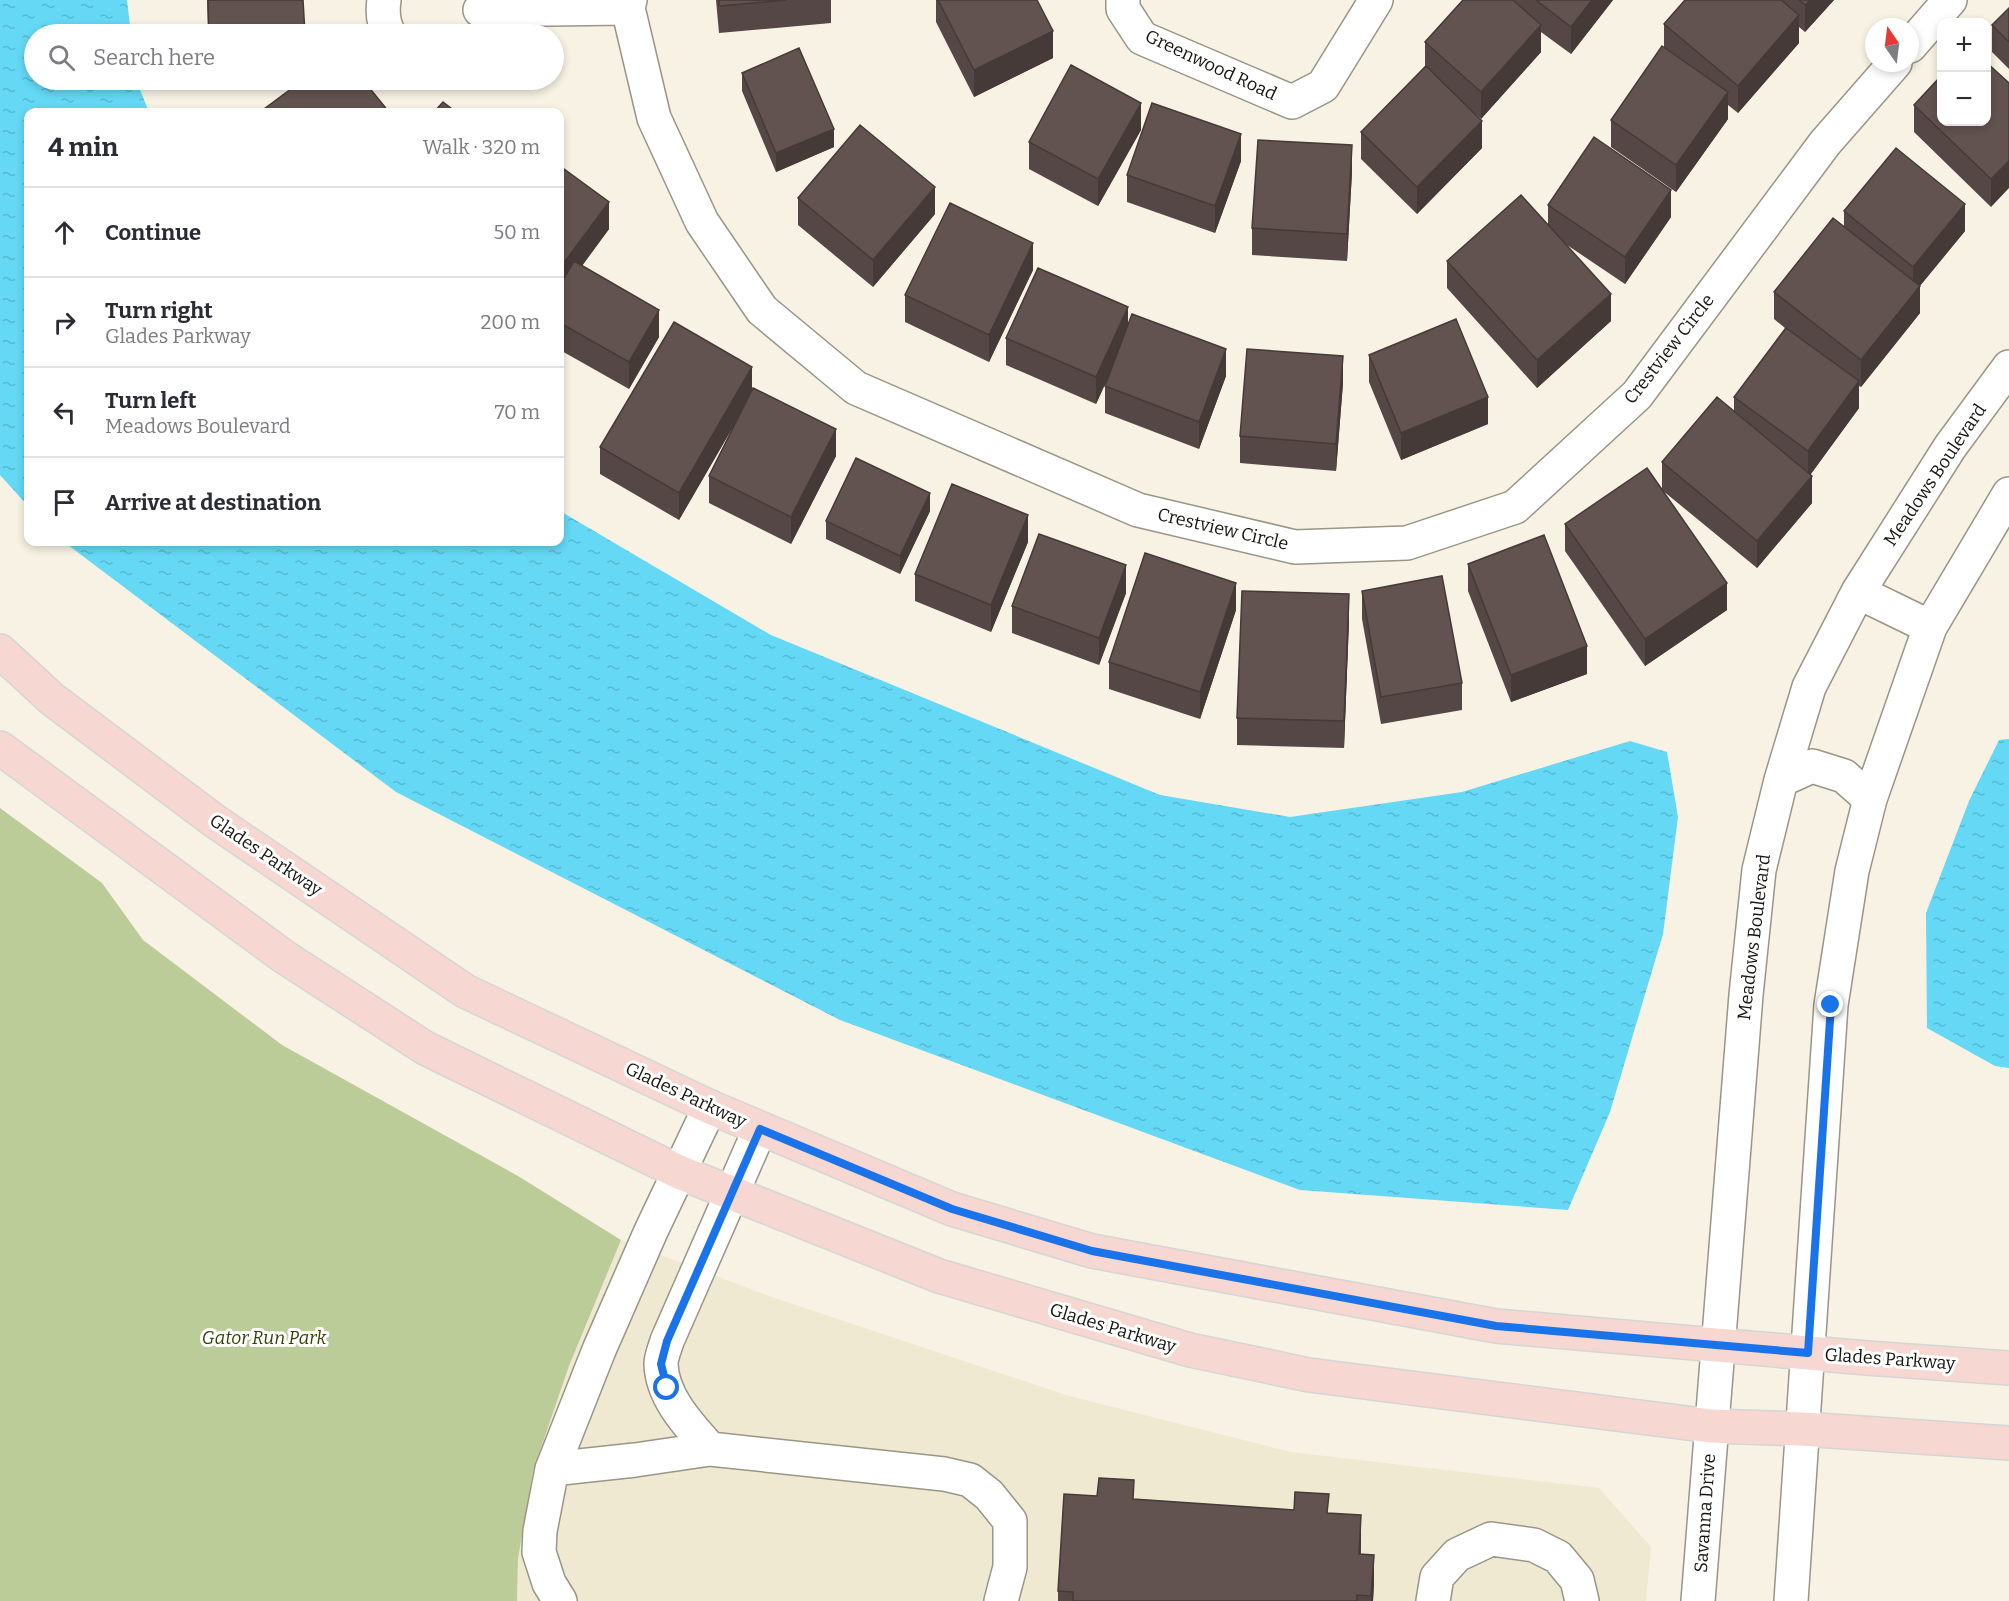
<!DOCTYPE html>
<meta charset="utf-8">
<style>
body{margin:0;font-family:Bitter,serif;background:#f7f7f7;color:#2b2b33}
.controls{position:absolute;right:18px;top:18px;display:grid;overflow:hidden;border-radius:12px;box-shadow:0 3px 9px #0003}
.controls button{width:54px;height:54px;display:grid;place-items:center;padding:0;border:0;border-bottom:2px solid #e1e1e2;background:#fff;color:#2b2b33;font:30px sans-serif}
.compass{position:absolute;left:1865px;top:18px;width:54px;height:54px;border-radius:50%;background:#fff;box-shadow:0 3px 9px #0003;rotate:346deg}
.stop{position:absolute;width:18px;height:18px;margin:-14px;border:4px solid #1a73e8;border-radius:50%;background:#fff}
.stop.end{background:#1a73e8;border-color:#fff;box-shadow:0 2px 6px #0008}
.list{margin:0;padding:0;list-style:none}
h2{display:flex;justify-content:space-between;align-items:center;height:78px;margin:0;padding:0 24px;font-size:26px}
h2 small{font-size:20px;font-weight:400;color:#7c7c81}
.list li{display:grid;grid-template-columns:39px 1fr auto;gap:18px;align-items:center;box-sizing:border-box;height:90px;padding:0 24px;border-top:2px solid #e1e1e2}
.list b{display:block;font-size:22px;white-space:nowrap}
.list p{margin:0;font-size:20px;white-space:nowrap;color:#7c7c81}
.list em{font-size:20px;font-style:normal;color:#7c7c81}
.icon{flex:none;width:33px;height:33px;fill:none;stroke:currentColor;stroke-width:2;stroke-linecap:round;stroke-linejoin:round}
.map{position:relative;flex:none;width:2009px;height:1601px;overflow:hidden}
.search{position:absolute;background:#fff;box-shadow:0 3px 9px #0003;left:24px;top:24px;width:540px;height:66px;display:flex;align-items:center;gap:15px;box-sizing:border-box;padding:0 21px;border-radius:33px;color:#7c7c81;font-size:22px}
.panel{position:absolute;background:#fff;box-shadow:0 3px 9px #0003;left:24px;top:108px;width:540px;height:438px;border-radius:12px}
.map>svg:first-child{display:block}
.built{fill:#f0e9d2}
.green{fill:#bccc99}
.water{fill:url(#water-ripples)}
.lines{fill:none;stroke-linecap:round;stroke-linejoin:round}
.minor-casing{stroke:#999587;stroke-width:36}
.major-casing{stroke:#d5d5d4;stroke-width:36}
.minor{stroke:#fff;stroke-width:33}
.major{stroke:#f7d7d1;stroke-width:33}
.wall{fill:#544745}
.shaded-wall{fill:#453a38}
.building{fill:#625350;stroke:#453a38;stroke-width:1.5}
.route{stroke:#1a73e8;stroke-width:8}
.labels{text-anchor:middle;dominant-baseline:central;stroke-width:6;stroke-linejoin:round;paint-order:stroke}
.street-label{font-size:18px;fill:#15140f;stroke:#fff}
.park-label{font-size:18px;font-style:italic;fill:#354202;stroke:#fff}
</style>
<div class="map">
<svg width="2009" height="1601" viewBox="0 0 2009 1601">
<defs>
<pattern id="water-ripples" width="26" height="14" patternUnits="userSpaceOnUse" patternTransform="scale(1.5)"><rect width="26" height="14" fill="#64d8f5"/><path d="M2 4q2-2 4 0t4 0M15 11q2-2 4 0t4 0" fill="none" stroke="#56b8d1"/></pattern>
</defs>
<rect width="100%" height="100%" fill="#f7f2e3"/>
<!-- built -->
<path class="built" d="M621,1240L769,1296L1066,1395L1291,1452L1599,1488L1651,1547L1646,1601H517L518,1559L533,1471L569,1366Z"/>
<!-- green -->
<path class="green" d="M0,808L102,883L143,940L282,1045L518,1176L621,1240L569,1366L533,1471L518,1559L517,1601H0Z"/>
<!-- water -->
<path class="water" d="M0,0H127L131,34H34V80H136L149,112H28V506L0,475Z
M560,511L771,635L1160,795L1290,817L1462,792L1630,741L1667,752L1678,817L1663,934L1610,1112L1568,1210L1300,1190L840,1020L396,792L64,542H560Z
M2009,739V1068L1995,1066L1927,1028L1926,913L1969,801L1999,740Z"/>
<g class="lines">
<!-- minor casing -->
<g class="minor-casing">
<path id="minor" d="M384,0C382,13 383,23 389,34
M630,0L628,8L654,118L702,222L762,310L856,388L1138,510L1295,547L1407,543L1515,507L1637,395L1825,143L1895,63
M1123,0V9L1142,38L1292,102L1323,86L1376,0
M480,10L628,8
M1910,46L1950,0
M1858,592L1930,627
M1781,780L1812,766L1844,776L1870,799
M710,1449C690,1426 662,1398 661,1364C661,1357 665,1348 667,1341L760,1129
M552,1469L635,1460L710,1449L944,1474L970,1480L989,1495L1010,1521V1567L1001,1601
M560,1601L549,1583L539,1552L540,1531L552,1469L599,1350L651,1231L710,1107
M1433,1601L1437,1577L1457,1555L1491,1539L1534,1545L1558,1557L1577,1580L1582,1601
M1698,1601L1746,995L1759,870L1781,780L1809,687L1858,592L1950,447L2009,367
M1791,1601L1831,1005L1852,871L1870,799L1930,627L2009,494"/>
</g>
<!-- major casing -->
<g class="major-casing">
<path id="major" d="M0,651L52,699L216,822L465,991L710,1107L952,1209L1092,1251L1496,1326L1867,1358L2009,1368
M0,748L283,956L425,1048L679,1172L939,1276L1190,1350L1309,1375L1711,1426L1802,1429L2009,1443"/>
</g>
<!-- minor -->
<use href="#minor" class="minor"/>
<!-- major -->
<use href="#major" class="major"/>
</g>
<!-- wall -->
<path class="wall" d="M207,0H303L305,34H208Z
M716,0H831V23L719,33Z
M936,0H1037L1053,58L974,97L936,22Z
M1463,0H1613L1571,54L1541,32V52L1481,119L1464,104L1482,148L1417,214L1361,159V132L1425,66V42Z
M1685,0H1834L1805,32L1799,27V43L1738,113L1728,105V119L1676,192L1611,147V120L1664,48V24Z
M2009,8V69L1992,52V25Z
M742,73L834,147L776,172L742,91Z
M210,80H363L210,86Z
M2009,83L1991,207L1914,132V105Z
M1141,130L1098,206L1029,169V142Z
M1241,161L1215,233L1127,202V175Z
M560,166L609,229L582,266L659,337L629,389L560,350Z
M1352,172L1347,261L1252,255V228Z
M798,198L935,214L873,287L798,225Z
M1548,205L1671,217L1625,284L1567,245L1611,321L1537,388L1447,288V261L1548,224Z
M1844,211L1965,231L1920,286V313L1861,387L1859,386V408L1810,475L1812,503L1757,568L1662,490L1727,610L1645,666L1565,551V524L1662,489V462L1734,412V397L1785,328L1774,319V292L1844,226Z
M1033,270L989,362L905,322V295Z
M1128,326L1226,376L1199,449L1105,413V386L1110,373L1096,404L1006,365V338Z
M1369,355L1488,424L1401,460L1369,382Z
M1343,383L1336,471L1240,463V436Z
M752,388L836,456L791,544L709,503V476L733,427L679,520L600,474V447Z
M930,511L900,574L826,539V521Z
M1028,542L991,632L915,601V574Z
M1468,564L1587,674L1511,702L1468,591Z
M1362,591L1462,683V710L1381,724L1362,619Z
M1126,593L1099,665L1012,633V606Z
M1236,610L1200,719L1109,689V662Z
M1349,621L1344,748L1237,745V718Z
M1134,1499L1329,1513L1361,1542V1554L1374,1582L1373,1601H1058V1591Z"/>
<!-- shaded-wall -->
<path class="shaded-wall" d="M1592,0H1613L1571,54V27Z
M1810,0H1834L1805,32V5Z
M1799,15V43L1738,113V86Z
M1541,25V52L1481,119V92Z
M1053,31V58L974,97V70Z
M1728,92V119L1676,192V165Z
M1141,103V130L1098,206V179Z
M1482,121V148L1417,214V187Z
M834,129V147L776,172V153Z
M1241,134V161L1215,233V206Z
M1352,145V172L1347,261V234Z
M2009,161V188L1991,207V179Z
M935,187V214L873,287V260Z
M1671,190V217L1625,284V257Z
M609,202V229L563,291V264Z
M1965,204V231L1913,294V267Z
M1033,243V270L989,362V335Z
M1920,286V313L1861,387V360Z
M1611,294V321L1537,388V360Z
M1128,307V334L1096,404V377Z
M659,310V337L629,389V362Z
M1226,349V376L1199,449V422Z
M1343,356V383L1336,471V444Z
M752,367V394L679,520V493Z
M1859,381V408L1808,478V451Z
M1488,397V424L1401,460V433Z
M836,429V456L791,544V517Z
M1812,476V503L1757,568V541Z
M930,493V511L900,574V556Z
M1028,515V542L991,632V605Z
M1126,565V593L1099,665V638Z
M1236,583V610L1200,719V692Z
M1727,583V610L1645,666V639Z
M1349,594V621L1344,748V721Z
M1587,646V674L1511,702V675Z
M1361,1515V1542L1359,1581V1554Z
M1374,1555V1582L1373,1601H1371Z"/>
<!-- building -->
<path class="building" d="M208,0H303L305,34H209Z
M719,0H786L719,6Z
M938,0H1037L1053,31L974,70Z
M1463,0H1513L1541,25L1481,92L1425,42Z
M1536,0H1592L1571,27Z
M1685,0H1781L1799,15L1738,86L1664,24Z
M1799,0H1810L1805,5Z
M2009,8V42L1992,25Z
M1662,46L1728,92L1676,165L1611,120Z
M799,48L834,129L776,153L742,73Z
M1986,62L2009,83V161L1991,179L1914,105L1941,76V122H1986Z
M1071,65L1141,103L1098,179L1029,142Z
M1426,66L1482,121L1417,187L1361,132Z
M303,80H363L389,112H260Z
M443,102L456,112H434Z
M1152,103L1241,134L1215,206L1127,175Z
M860,125L935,187L873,260L798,198Z
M1594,137L1671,190L1625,257L1548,205Z
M1258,140L1352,145L1347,234L1252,228Z
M1896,148L1965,204L1913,267L1844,211Z
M560,166L609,202L563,264L560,261Z
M1521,195L1611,294L1537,360L1447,261Z
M950,203L1033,243L989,335L905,295Z
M1833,218L1920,286L1861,360L1774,292Z
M574,261L659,310L629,362L560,323V286Z
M1038,268L1128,307L1096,377L1006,338Z
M1132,314L1226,349L1199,422L1105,386Z
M1456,319L1488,397L1401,433L1369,355Z
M674,322L752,367L679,493L600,447Z
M1786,328L1859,381L1808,451L1734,397Z
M1247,349L1343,356L1336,444L1240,436Z
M753,388L836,429L791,517L709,476Z
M1717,397L1812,476L1757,541L1662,462Z
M856,458L930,493L900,556L826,521Z
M1647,468L1727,583L1645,639L1565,524Z
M952,484L1028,515L991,605L915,574Z
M1039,534L1126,565L1099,638L1012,606Z
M1544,535L1587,646L1511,675L1468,564Z
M1145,553L1236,583L1200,692L1109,662Z
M1442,576L1462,683L1381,697L1362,591Z
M1242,591L1349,594L1344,721L1237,718Z
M1099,1478L1134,1480L1133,1499L1294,1510L1295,1492L1329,1494L1327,1513L1361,1515L1359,1554L1374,1555L1371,1596L1357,1595V1601H1073V1592L1058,1591L1064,1494L1097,1496Z"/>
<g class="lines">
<!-- route -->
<path class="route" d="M667,1388L661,1364L667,1341L760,1129L952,1209L1092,1251L1496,1326L1808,1353L1831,1005"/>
</g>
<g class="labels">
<!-- street labels -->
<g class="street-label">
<text transform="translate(1211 65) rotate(25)">Greenwood Road</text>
<text transform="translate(1669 349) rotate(-52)">Crestview Circle</text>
<text transform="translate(1935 475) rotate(-56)">Meadows Boulevard</text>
<text transform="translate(1223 529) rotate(13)">Crestview Circle</text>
<text transform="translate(266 855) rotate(34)">Glades Parkway</text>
<text transform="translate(1754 937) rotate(-83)">Meadows Boulevard</text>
<text transform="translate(686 1095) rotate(25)">Glades Parkway</text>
<text transform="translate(1113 1328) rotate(17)">Glades Parkway</text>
<text transform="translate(1890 1359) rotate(4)">Glades Parkway</text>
<text transform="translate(1705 1513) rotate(-86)">Savanna Drive</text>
</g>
<!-- park labels -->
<g class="park-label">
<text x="264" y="1338">Gator Run Park</text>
</g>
</g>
</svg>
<div class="controls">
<button>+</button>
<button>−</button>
</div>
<svg class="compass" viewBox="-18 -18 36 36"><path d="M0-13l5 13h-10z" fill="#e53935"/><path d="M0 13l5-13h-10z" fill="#7c7c81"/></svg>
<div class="stop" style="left:667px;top:1388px"></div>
<div class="stop end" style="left:1831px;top:1005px"></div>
<div class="search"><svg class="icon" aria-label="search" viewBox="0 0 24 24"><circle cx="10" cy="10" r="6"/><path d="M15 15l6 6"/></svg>Search here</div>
<section class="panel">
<h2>4 min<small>Walk · 320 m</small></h2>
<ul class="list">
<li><svg class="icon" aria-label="ahead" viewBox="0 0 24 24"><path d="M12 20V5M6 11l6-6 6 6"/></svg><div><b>Continue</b></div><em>50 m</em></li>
<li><svg class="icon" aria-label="right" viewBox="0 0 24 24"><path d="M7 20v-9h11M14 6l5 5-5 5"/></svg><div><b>Turn right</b><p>Glades Parkway</p></div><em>200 m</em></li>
<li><svg class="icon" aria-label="left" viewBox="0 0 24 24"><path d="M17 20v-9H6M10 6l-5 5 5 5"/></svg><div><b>Turn left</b><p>Meadows Boulevard</p></div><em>70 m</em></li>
<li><svg class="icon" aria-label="arrive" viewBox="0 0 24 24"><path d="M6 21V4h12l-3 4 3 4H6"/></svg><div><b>Arrive at destination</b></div></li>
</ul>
</section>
</div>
